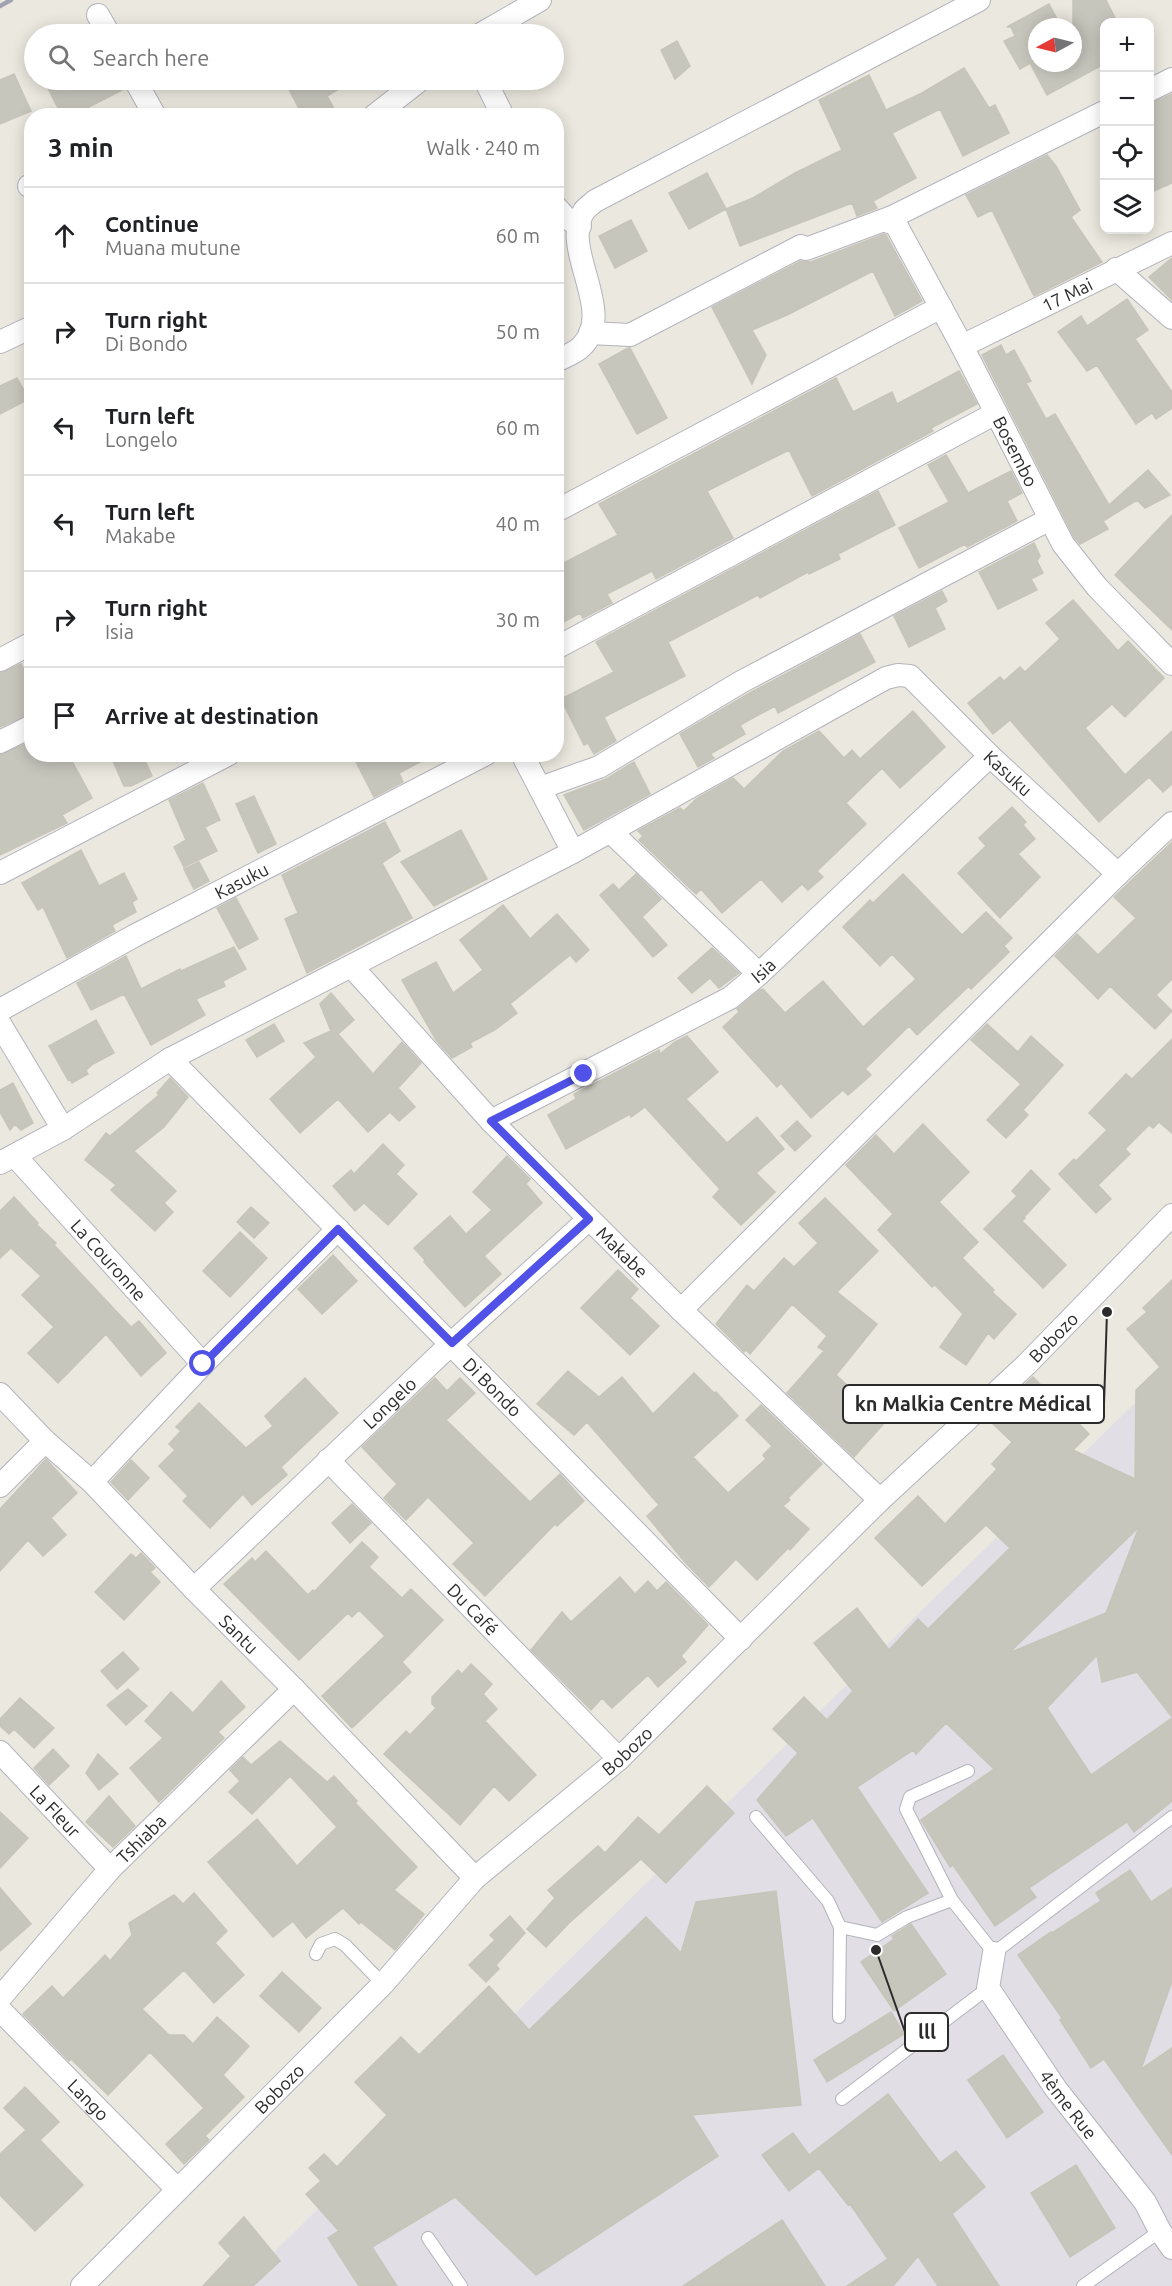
<!DOCTYPE html>
<meta charset="utf-8">
<style>
body{margin:0;font-family:Ubuntu,sans-serif;background:#f6f6f6;color:#202124}
.controls{position:absolute;right:18px;top:18px;display:grid;overflow:hidden;border-radius:12px;box-shadow:0 3px 15px #0003}
.controls button{width:54px;height:54px;display:grid;place-items:center;padding:0;border:0;border-bottom:2px solid #e0e0e0;background:#fff;color:#202124;font:30px sans-serif}
.compass{position:absolute;left:1028px;top:18px;width:54px;height:54px;border-radius:50%;background:#fff;box-shadow:0 3px 15px #0003;rotate:263deg}
.stop{position:absolute;width:18px;height:18px;margin:-14px;border:4px solid #5052e7;border-radius:50%;background:#fff}
.stop.end{background:#5052e7;border-color:#fff;box-shadow:0 2px 6px #0008}
.list{margin:0;padding:0;list-style:none}
h2{display:flex;justify-content:space-between;align-items:center;height:78px;margin:0;padding:0 24px;font-size:26px}
h2 small{font-size:20px;font-weight:400;color:#757577}
.list li{display:grid;grid-template-columns:39px 1fr auto;gap:18px;align-items:center;box-sizing:border-box;height:96px;padding:0 24px;border-top:2px solid #e0e0e0}
.list b{display:block;font-size:22px;white-space:nowrap}
.list p{margin:0;font-size:20px;white-space:nowrap;color:#757577}
.list em{font-size:20px;font-style:normal;color:#757577}
.icon{flex:none;width:33px;height:33px;fill:none;stroke:currentColor;stroke-width:2;stroke-linecap:round;stroke-linejoin:round}
.map{position:relative;flex:none;width:1172px;height:2286px;overflow:hidden}
.search{position:absolute;background:#fff;box-shadow:0 3px 15px #0003;left:24px;top:24px;width:540px;height:66px;display:flex;align-items:center;gap:15px;box-sizing:border-box;padding:0 21px;border-radius:33px;color:#757577;font-size:22px}
.panel{position:absolute;background:#fff;box-shadow:0 3px 15px #0003;left:24px;top:108px;width:540px;height:654px;border-radius:24px}
.map>svg:first-child{display:block}
.industrial{fill:#e1dfe5}
.building{fill:#c7c6bd;stroke:#c7c4b9;stroke-width:1.5;fill-rule:evenodd}
.lines{fill:none;stroke-linecap:round;stroke-linejoin:round}
.service-casing{stroke:#b2b3bd;stroke-width:14}
.minor-casing{stroke:#b2b3bd;stroke-width:24}
.service{stroke:#fff;stroke-width:12}
.minor{stroke:#fff;stroke-width:22}
.rail{stroke:#a2a2b3;stroke-width:4.5}
.route{stroke:#5052e7;stroke-width:8}
.labels{text-anchor:middle;dominant-baseline:central;stroke-width:4.5;stroke-linejoin:round;paint-order:stroke}
.street-label{font-size:18px;fill:#2b2b2b;stroke:#fff}
.leader{fill:none;stroke:#2b2b2b;stroke-width:2}
.callout-dot{fill:#2b2b2b;stroke:#fff;stroke-width:2}
.callout{fill:#fff;stroke:#2b2b2b;stroke-width:2}
.callout-label{font-size:20px;text-anchor:middle;font-weight:bold;fill:#2b2b2b}
</style>
<div class="map">
<svg width="1172" height="2286" viewBox="0 0 1172 2286">
<rect width="100%" height="100%" fill="#ebe8df"/>
<!-- industrial -->
<path class="industrial" d="M1172,1367V2286H240L918,1614Z"/>
<!-- building -->
<path class="building" d="M1073,0H1106L1117,22H1104V64L1047,95L1030,63L1020,69L1004,41L1015,36L1011,27H1007L1049,4L1061,27H1037V59L1030,63H1073Z
M677,41L690,66L675,79L661,50Z
M964,68L989,108L995,105L1009,133L963,156L940,109L892,133L916,178L873,201L877,208L857,216L852,203L740,246L726,209L753,198L795,173L842,150L819,100L869,75L886,110L922,93Z
M14,74L31,111L0,124V80Z
M65,80H122L124,89L71,116H62L48,88Z
M284,80H354L327,96L338,116H303Z
M1172,94V183L1149,193V104Z
M1047,155L1056,166L1080,210L1071,217L1102,262L1034,296L992,210L978,217L966,195Z
M707,173L726,209L689,229L669,193Z
M631,220L647,251L615,268L599,236Z
M884,234L886,235L922,301L895,316L873,271L787,315L752,330L766,355L752,384L712,307L801,261L811,262Z
M1172,258V300L1149,277Z
M1127,299L1148,330L1135,339L1172,392V408L1156,419L1152,413L1136,424L1097,365L1087,371L1058,332L1081,316L1087,326Z
M1001,345L1006,355L1014,350L1031,381L1026,383L1046,419L1055,414L1109,505L1148,470L1170,495L1145,508L1137,500L1103,521L1108,529L1080,544L1074,537L982,355Z
M628,348H630L667,418L637,434L599,364Z
M959,371L977,404L931,428L933,431L812,496L789,450L707,491L733,538L656,579L652,571L607,594L612,603L583,618L580,613L556,626V567L618,535L599,504L836,378L853,412L892,392L897,404Z
M17,378L29,399L0,414V386Z
M946,455L968,493L1011,471L1022,493L1007,501L1017,521L967,547L965,544L919,568L899,528L949,502L928,465Z
M878,491L895,525L838,554L840,559L809,574L808,572L760,598L758,595L668,642L685,676L604,717L616,741L594,754L588,743L584,745L561,699L614,672L596,642Z
M1172,515V630L1115,575Z
M1034,543L1040,556L1037,561L1043,573L1031,579L1037,590L998,609L979,572Z
M942,591L947,601L935,608L945,629L909,647L894,616Z
M1073,600L1118,651L1128,641L1164,678L1125,717L1112,704L1085,728L1125,775L1172,731V784L1163,792L1149,777L1099,822L1010,720L993,734L968,703L1000,677L1004,681L1020,667L1025,672L1060,639L1046,623Z
M860,634L875,662L778,713L775,706L740,725L745,734L710,754L714,758L698,767L680,734L748,694Z
M21,664L32,684V713L0,727V673Z
M913,711L945,747L900,788L882,768L846,803L866,824L817,871L823,877L808,890L802,884L782,902L761,879L722,913L701,889L696,894L639,840L643,836L638,831L680,808L684,811L696,799L733,778L744,789L783,751L819,731L844,758L852,750L860,759Z
M32,741V754H68L92,798L62,815L67,823L0,855V755Z
M110,754H142L152,776L131,786H124Z
M352,754H435L399,773L403,782L374,797Z
M634,762L650,794L584,830L564,795L606,779Z
M203,783L220,820L205,827L217,851L184,867L174,847L186,840L169,800Z
M254,796L276,844L258,853L236,804Z
M1012,807L1026,822L1023,825L1035,839L1018,854L1040,877L1000,918L958,873L986,846L979,838Z
M385,822L400,851L382,863L412,918L307,973L285,919L298,913L282,875Z
M461,830L487,879L434,906L401,862Z
M1172,842V979L1156,995L1172,1011L1155,1029L1110,986L1098,999L1055,956L1077,934L1098,955L1136,918L1114,897Z
M81,850L99,886L124,873L137,899L132,902L136,912L112,925L115,931L67,958L43,907L38,910L22,883Z
M199,862L209,881L194,889L184,869Z
M636,874L661,899L642,917L667,945L653,957L600,895L613,884L619,890Z
M903,874L962,935L986,912L1012,938L1004,946L1009,952L971,989L969,986L917,1035L909,1026L865,1069L871,1075L848,1095L843,1090L811,1118L781,1083L777,1087L723,1027L739,1012L737,1009L760,990L763,989L785,1013L823,981L863,1027L916,979L892,954L880,966L843,927L870,900L873,903Z
M236,898L258,939L239,949L217,908Z
M503,905L530,939L557,914L589,950L576,962L570,955L510,1004L517,1013L496,1029L470,1043L472,1047L452,1058L436,1040L402,980L436,962L453,993L483,970L460,940Z
M234,947L246,969L223,981L225,986L196,999L205,1015L151,1045L124,994L91,1010L77,983L126,956L141,989L180,969L181,971Z
M712,948L739,973L719,988L710,978L692,993L678,978Z
M331,993L354,1020L338,1034L373,1074L402,1042L421,1063L398,1088L415,1107L399,1121L390,1112L368,1132L338,1099L300,1133L270,1099L316,1057L304,1043L331,1031L320,1004Z
M96,1020L114,1053L93,1064L86,1070L88,1074L72,1083L70,1079L68,1080L49,1046Z
M274,1024L284,1041L257,1057L246,1040Z
M987,1024L1018,1052L1031,1036L1063,1065L1023,1110L1028,1115L1006,1138L987,1120L1021,1084L971,1040Z
M687,1036L718,1072L686,1099L727,1143L757,1117L784,1149L756,1173L775,1192L741,1225L713,1197L720,1189L645,1107L631,1117L630,1114L566,1149L548,1115L576,1099L574,1094L659,1050L660,1054L675,1042Z
M1172,1039V1133L1159,1122L1153,1128L1149,1125L1125,1149L1130,1154L1098,1185L1111,1199L1096,1213L1059,1174L1074,1159L1076,1161L1107,1130L1089,1113L1126,1074L1132,1079Z
M170,1078L188,1097L164,1127L134,1151L176,1191L164,1203L173,1212L155,1231L111,1190L116,1185L85,1160L106,1133L110,1136L159,1095L157,1093Z
M13,1083L33,1123L21,1130L15,1124L10,1130L0,1112V1090Z
M797,1121L811,1136L795,1151L781,1136Z
M923,1124L969,1172L939,1202L978,1242L962,1258L994,1290L992,1292L1016,1314L994,1339L988,1333L966,1365L940,1347L963,1314L935,1285L932,1287L878,1230L893,1214L846,1165L876,1135L894,1154Z
M383,1144L404,1165L396,1174L417,1194L388,1225L364,1203L355,1211L333,1186L351,1170L354,1174Z
M507,1156L530,1179L526,1184L542,1203L484,1256L501,1274L465,1307L424,1262L425,1260L414,1248L450,1216L466,1234L492,1210L473,1192Z
M1031,1170L1050,1189L1024,1217L1025,1218L1022,1221L1066,1265L1043,1288L984,1229L1017,1196L1012,1191Z
M14,1197L38,1223L36,1224L56,1243L54,1245L131,1327L139,1321L166,1353L141,1376L106,1334L58,1383L28,1353L54,1327L22,1295L41,1276L11,1248L0,1258V1211Z
M825,1198L878,1251L837,1292L877,1324L836,1375L886,1421L854,1457L787,1393L824,1351L818,1347L827,1336L792,1304L750,1354L746,1350L744,1352L716,1324L747,1285L754,1291L784,1258L794,1267L818,1243L799,1223Z
M251,1207L269,1223L254,1238L237,1222Z
M240,1232L267,1258L230,1297L203,1271Z
M333,1255L357,1281L322,1314L298,1289Z
M618,1270L638,1289L630,1298L659,1326L630,1355L581,1308Z
M1172,1280V1717L1137,1672L1102,1682L1097,1655L1047,1708L1091,1775L1172,1718V1801L1134,1832L1127,1822L1029,1888L1036,1897L995,1926L953,1865L950,1867L921,1820L994,1769L946,1723L916,1754L913,1750L857,1787L928,1893L882,1922L813,1818L786,1836L757,1800L798,1753L773,1729L804,1697L827,1720L853,1691L814,1643L857,1608L889,1650L918,1619L928,1629L1010,1548L986,1525L922,1586L875,1538L918,1496L945,1524L997,1469L992,1464L1012,1442L990,1421L1008,1400L1033,1377L1089,1434L1073,1450L1135,1479L1136,1390L1160,1367L1127,1329L1147,1312L1143,1308ZM1139,1527L1106,1613L1009,1653Z
M568,1371L599,1397L622,1377L653,1414L694,1373L714,1393L716,1392L738,1416L693,1457L728,1493L766,1459L763,1455L772,1446L746,1420L761,1405L822,1464L788,1498L790,1500L783,1506L809,1529L790,1550L788,1548L757,1580L736,1559L709,1587L684,1561L647,1516L659,1505L587,1422L574,1435L537,1404Z
M305,1378L338,1413L281,1467L287,1475L252,1505L243,1494L210,1528L183,1501L188,1496L159,1466L175,1450L169,1444L181,1431L176,1427L199,1403L246,1448L273,1426L265,1416Z
M435,1378L447,1391L460,1378L475,1393L446,1420L530,1502L560,1474L584,1501L557,1526L555,1524L485,1596L453,1564L474,1543L428,1497L406,1520L384,1498L397,1484L362,1447Z
M46,1459L77,1493L51,1518L66,1535L43,1556L28,1540L0,1571V1509Z
M131,1460L149,1478L128,1500L111,1482Z
M352,1504L371,1523L350,1543L332,1523Z
M362,1542L378,1557L369,1567L402,1598L411,1589L443,1620L402,1662L411,1672L352,1728L322,1696L385,1636L359,1610L352,1617L348,1613L299,1660L224,1584L252,1558L255,1562L266,1551L308,1595L313,1590L314,1592Z
M141,1553L155,1568L150,1572L160,1582L124,1620L95,1592L131,1554L136,1558Z
M620,1577L635,1594L648,1581L657,1591L666,1582L708,1625L681,1656L686,1662L658,1687L648,1675L612,1708L602,1698L591,1710L531,1650L562,1612L571,1622Z
M123,1652L139,1669L117,1689L101,1671Z
M471,1664L492,1684L483,1694L497,1709L485,1721L536,1775L509,1801L494,1786L460,1825L384,1754L406,1731L410,1735L436,1708L432,1704V1697L458,1670L462,1674Z
M221,1681L245,1707L218,1732L224,1738L159,1802L130,1768L163,1738L145,1721L171,1692L193,1713Z
M128,1689L147,1706L126,1725L107,1705Z
M20,1698L54,1728L34,1748L14,1729L9,1734L0,1726V1719Z
M280,1741L327,1782L334,1776L357,1801L355,1803L417,1867L394,1890L424,1914L395,1950L361,1922L359,1924L343,1908L306,1938L293,1921L273,1937L208,1862L257,1819L297,1866L337,1827L290,1776L252,1814L229,1792L240,1781L230,1770L243,1757L251,1765Z
M53,1749L69,1766L49,1785L34,1768Z
M98,1754L118,1774L99,1790L86,1773Z
M707,1786L734,1813L666,1883L641,1859L569,1923L546,1947L527,1929L555,1898L548,1890L598,1846L605,1853L638,1817L659,1835Z
M109,1796L135,1826L113,1847L86,1822Z
M0,1812L28,1838L0,1868Z
M1130,1870L1151,1902L1172,1888V1981L1141,2069L1172,2048V2155L1104,2059L1091,2068L1060,2020L1062,2018L1018,1955L1051,1932L1052,1933L1101,1901L1096,1893Z
M0,1888L31,1924L0,1951Z
M776,1891L801,2105L692,2115L718,2156L536,2275L455,2197L372,2247L397,2286H359L328,2238L339,2231L306,2194L321,2181L309,2168L324,2154L337,2167L387,2115L355,2082L401,2037L419,2055L489,1986L529,2030L646,1917L681,1953L696,1902Z
M194,1893L227,1931L215,1943L244,1975L214,2003L184,1970L142,2009L169,2035H184L193,2044L217,2017L249,2046L223,2075L244,2097L205,2136L209,2140L184,2164L166,2144L204,2108L150,2052L108,2095L71,2059L69,2061L23,2014L52,1986L63,1998L105,1955L110,1961L132,1935L129,1923L174,1895L183,1904Z
M510,1916L525,1933L496,1965L499,1969L486,1982L469,1965L495,1940L490,1935Z
M911,1924L946,1974L894,2011L861,1962L894,1939L892,1936Z
M282,1972L321,2008L299,2032L260,1996Z
M891,2012L904,2034L827,2082L814,2060Z
M1003,2055L1043,2112L1007,2138L968,2080Z
M25,2087L59,2122L40,2140L83,2185L35,2231L0,2195V2154L26,2130L4,2108Z
M888,2094L940,2163L956,2151L985,2187L952,2214L999,2286H938L918,2256L893,2286H847L888,2259L850,2204L848,2205L819,2168L789,2191L762,2155L793,2133L809,2155Z
M1076,2165L1115,2228L1070,2257L1031,2193Z
M244,2217L280,2261L253,2286H203L231,2256L219,2243Z
M782,2220L825,2286H683Z"/>
<g class="lines">
<!-- service casing -->
<g class="service-casing">
<path id="service" d="M756,1817L828,1901L840,1927L839,2017
M952,1900L906,1809L910,1797L968,1771
M840,1927L877,1935L907,1917L952,1900L994,1953L1172,1817
M316,1954L321,1944L335,1939L345,1945L383,1984
M842,2099L988,1988
M428,2238L461,2286
M1083,2286L1160,2231"/>
</g>
<!-- minor casing -->
<g class="minor-casing">
<g id="minor">
<path d="M98,15L109,34"/>
<path d="M481,34L540,0"/>
<path d="M135,80L155,116"/>
<path d="M485,80L503,116"/>
<path d="M1150,90L1172,79"/>
<path id="s1" d="M1104,112L892,217L889,222L894,221L962,346L1063,544L1097,587L1172,664"/>
<path d="M374,116L420,80"/>
<path d="M29,186L32,185"/>
<path d="M556,207L565,217L580,226"/>
<path d="M1116,269L1172,318"/>
<path d="M590,333L630,335L801,246L806,249L892,217"/>
<path d="M0,342L32,327"/>
<path id="s2" d="M962,346L1172,243"/>
<path d="M556,361C564,357 575,353 581,347C618,312 559,249 584,211C587,207 592,204 595,201L979,0"/>
<path d="M556,511L941,307"/>
<path d="M556,648L996,413"/>
<path d="M0,660L32,643"/>
<path d="M0,742L32,726"/>
<path d="M522,754L573,852"/>
<path d="M540,788L599,767L741,682L1050,519"/>
<path d="M610,831L759,974"/>
<path d="M0,873L229,754"/>
<path id="s3" d="M352,967L491,1121L681,1310L880,1500"/>
<path id="s4" d="M0,1010L134,936L486,754"/>
<path d="M0,1024L63,1129"/>
<path id="s5" d="M170,1059L741,1639"/>
<path id="s6" d="M491,1121L730,998L759,974L990,756"/>
<path id="s7" d="M15,1156L203,1364"/>
<path id="s8" d="M0,1163L63,1129L170,1059L573,852L886,678L898,675L910,676L990,756L1118,874"/>
<path d="M681,1310L1118,874L1172,823"/>
<path id="s9" d="M0,1394L45,1441L92,1482L194,1589L294,1689L475,1878"/>
<path id="s10" d="M328,1460L619,1759"/>
<path d="M92,1482L203,1364L338,1229"/>
<path d="M0,1486L45,1441"/>
<path id="s11" d="M194,1589L452,1343L589,1219"/>
<path id="s12" d="M0,1752L110,1869"/>
<path id="s13" d="M994,1953L988,1988L1056,2089L1145,2202L1160,2231L1172,2248"/>
<path id="s14" d="M0,1998L110,1869L294,1689"/>
<path id="s15" d="M0,2010L177,2189"/>
<path id="s16" d="M82,2286L383,1984L475,1878L619,1759L880,1500L1026,1365L1172,1215"/>
</g>
</g>
<!-- service -->
<use href="#service" class="service"/>
<!-- minor -->
<use href="#minor" class="minor"/>
<!-- rail -->
<path class="rail" d="M0,6L11,0"/>
</g>
<g class="lines">
<!-- route -->
<path class="route" d="M203,1364L338,1229L452,1343L589,1219L491,1121L584,1074"/>
</g>
<g class="labels">
<!-- street labels -->
<g class="street-label">
<text stroke="none"><textPath href="#s2" startOffset="117">17 Mai</textPath></text>
<text stroke="none"><textPath href="#s1" startOffset="508">Bosembo</textPath></text>
<text stroke="none"><textPath href="#s8" startOffset="1173">Kasuku</textPath></text>
<text stroke="none"><textPath href="#s4" startOffset="274">Kasuku</textPath></text>
<text stroke="none"><textPath href="#s6" startOffset="312">Isia</textPath></text>
<text stroke="none"><textPath href="#s3" startOffset="393">Makabe</textPath></text>
<text stroke="none"><textPath href="#s7" startOffset="140">La Couronne</textPath></text>
<text stroke="none"><textPath href="#s16" startOffset="1359">Bobozo</textPath></text>
<text stroke="none"><textPath href="#s5" startOffset="460">Di Bondo</textPath></text>
<text stroke="none"><textPath href="#s11" startOffset="270">Longelo</textPath></text>
<text stroke="none"><textPath href="#s10" startOffset="208">Du Café</textPath></text>
<text stroke="none"><textPath href="#s9" startOffset="339">Santu</textPath></text>
<text stroke="none"><textPath href="#s16" startOffset="765">Bobozo</textPath></text>
<text stroke="none"><textPath href="#s12" startOffset="81">La Fleur</textPath></text>
<text stroke="none"><textPath href="#s14" startOffset="213">Tshiaba</textPath></text>
<text stroke="none"><textPath href="#s16" startOffset="279">Bobozo</textPath></text>
<text stroke="none"><textPath href="#s15" startOffset="126">Lango</textPath></text>
<text stroke="none"><textPath href="#s13" startOffset="177">4ème Rue</textPath></text>
</g>
</g>
<!-- callouts -->
<path class="leader" d="M1107 1312L1104 1404M876 1950L905 2032"/>
<g class="callout-dot">
<circle cx="1107" cy="1312" r="6"/>
<circle cx="876" cy="1950" r="6"/>
</g>
<g class="callout">
<rect x="843" y="1385" width="261" height="38" rx="6"/>
<rect x="905" y="2013" width="43" height="38" rx="6"/>
</g>
<g class="callout-label">
<text x="973" y="1411">kn Malkia Centre Médical</text>
<text x="927" y="2039">lll</text>
</g>
</svg>
<div class="controls">
<button>+</button>
<button>−</button>
<button><svg class="icon" aria-label="locate" viewBox="0 0 24 24"><circle cx="12" cy="12" r="6"/><path d="M12 2v4M12 18v4M2 12h4M18 12h4"/></svg></button>
<button><svg class="icon" aria-label="layers" viewBox="0 0 24 24"><path d="M12 4l9 5-9 5-9-5zM3 14l9 5 9-5"/></svg></button>
</div>
<svg class="compass" viewBox="-18 -18 36 36"><path d="M0-13l5 13h-10z" fill="#e53935"/><path d="M0 13l5-13h-10z" fill="#757577"/></svg>
<div class="stop" style="left:203px;top:1364px"></div>
<div class="stop end" style="left:584px;top:1074px"></div>
<div class="search"><svg class="icon" aria-label="search" viewBox="0 0 24 24"><circle cx="10" cy="10" r="6"/><path d="M15 15l6 6"/></svg>Search here</div>
<section class="panel">
<h2>3 min<small>Walk · 240 m</small></h2>
<ul class="list">
<li><svg class="icon" aria-label="ahead" viewBox="0 0 24 24"><path d="M12 20V5M6 11l6-6 6 6"/></svg><div><b>Continue</b><p>Muana mutune</p></div><em>60 m</em></li>
<li><svg class="icon" aria-label="right" viewBox="0 0 24 24"><path d="M7 20v-9h11M14 6l5 5-5 5"/></svg><div><b>Turn right</b><p>Di Bondo</p></div><em>50 m</em></li>
<li><svg class="icon" aria-label="left" viewBox="0 0 24 24"><path d="M17 20v-9H6M10 6l-5 5 5 5"/></svg><div><b>Turn left</b><p>Longelo</p></div><em>60 m</em></li>
<li><svg class="icon" aria-label="left" viewBox="0 0 24 24"><path d="M17 20v-9H6M10 6l-5 5 5 5"/></svg><div><b>Turn left</b><p>Makabe</p></div><em>40 m</em></li>
<li><svg class="icon" aria-label="right" viewBox="0 0 24 24"><path d="M7 20v-9h11M14 6l5 5-5 5"/></svg><div><b>Turn right</b><p>Isia</p></div><em>30 m</em></li>
<li><svg class="icon" aria-label="arrive" viewBox="0 0 24 24"><path d="M6 21V4h12l-3 4 3 4H6"/></svg><div><b>Arrive at destination</b></div></li>
</ul>
</section>
</div>
